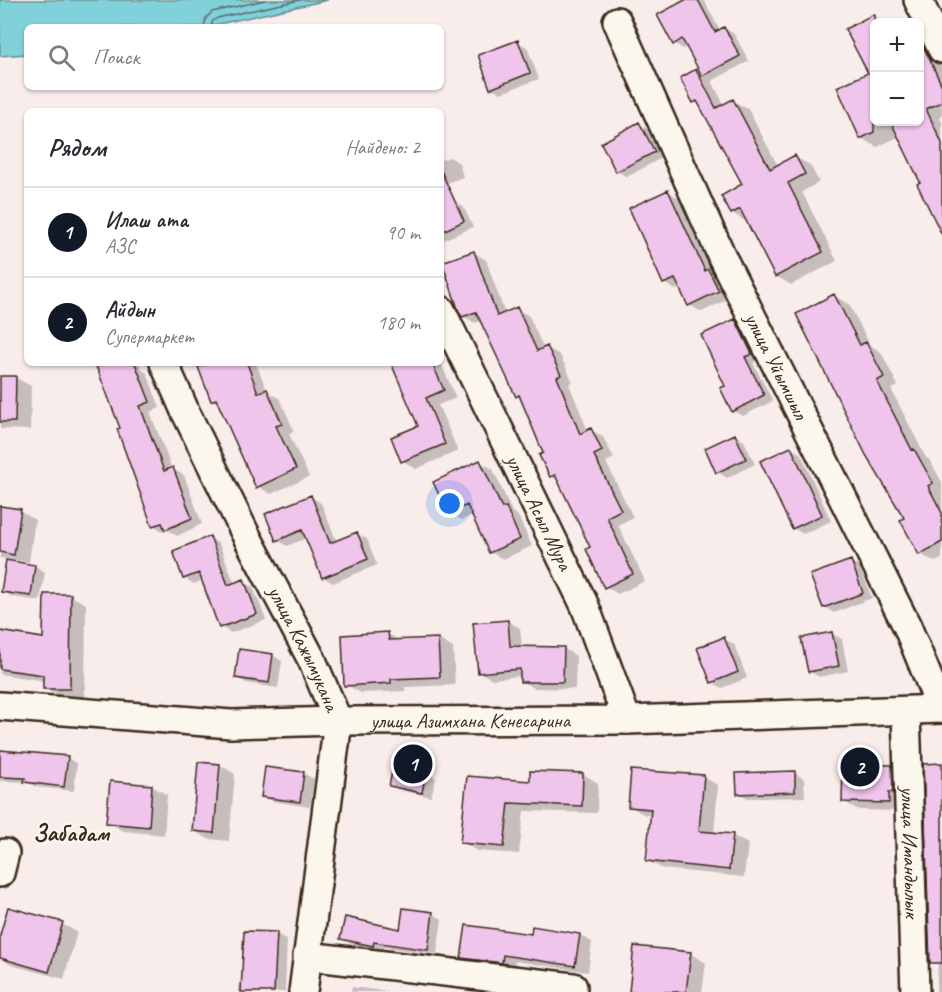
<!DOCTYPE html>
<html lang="ru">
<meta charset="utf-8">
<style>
body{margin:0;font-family:Caveat,sans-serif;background:#f2f2f3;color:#2b2b33}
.controls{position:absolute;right:18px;top:18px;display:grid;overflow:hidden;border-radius:9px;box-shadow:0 2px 4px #0004}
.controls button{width:54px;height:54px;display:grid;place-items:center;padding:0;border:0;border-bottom:2px solid #e1e1e2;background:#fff;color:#2b2b33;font:30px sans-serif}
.you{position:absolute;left:450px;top:504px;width:21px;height:21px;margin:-15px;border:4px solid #fff;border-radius:50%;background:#1a73e8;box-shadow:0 0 0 9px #1a73e833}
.badge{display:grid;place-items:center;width:39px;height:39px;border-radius:50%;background:#111827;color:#fff;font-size:20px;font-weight:700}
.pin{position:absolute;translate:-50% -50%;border:3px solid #fff;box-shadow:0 2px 6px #0006}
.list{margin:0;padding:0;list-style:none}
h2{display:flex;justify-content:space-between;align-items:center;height:78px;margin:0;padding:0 24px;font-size:26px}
h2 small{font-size:20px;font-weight:400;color:#7c7c81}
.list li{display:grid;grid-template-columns:39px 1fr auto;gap:18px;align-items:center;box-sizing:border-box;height:90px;padding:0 24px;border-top:2px solid #e1e1e2}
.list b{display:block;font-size:22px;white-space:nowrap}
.list p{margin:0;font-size:20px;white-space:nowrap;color:#7c7c81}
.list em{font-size:20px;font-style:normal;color:#7c7c81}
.icon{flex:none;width:33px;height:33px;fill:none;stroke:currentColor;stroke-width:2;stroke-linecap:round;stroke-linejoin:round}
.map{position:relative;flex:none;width:942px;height:992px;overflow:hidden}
.search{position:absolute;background:#fff;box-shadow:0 2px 4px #0004;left:24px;top:24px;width:420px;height:66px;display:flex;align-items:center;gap:15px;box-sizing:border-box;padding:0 21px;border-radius:9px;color:#7c7c81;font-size:22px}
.panel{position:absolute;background:#fff;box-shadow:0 2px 4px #0004;left:24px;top:108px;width:420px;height:258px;border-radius:9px}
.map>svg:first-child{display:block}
.water{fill:#81d1db;stroke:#658e8f;stroke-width:1.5}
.shadow{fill:#0003}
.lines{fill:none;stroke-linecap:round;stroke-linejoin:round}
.shore{stroke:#576d6a;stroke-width:1.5}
.building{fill:#f0c5ec;stroke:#3b2a1e;stroke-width:1.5}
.minor-casing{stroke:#3b2a1e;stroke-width:32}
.minor{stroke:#fbf7ec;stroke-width:27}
.labels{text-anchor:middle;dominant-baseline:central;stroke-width:4.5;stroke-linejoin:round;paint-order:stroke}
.street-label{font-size:21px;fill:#3b2a1e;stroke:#fbf7ec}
.quarter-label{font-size:24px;font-weight:bold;fill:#3b2a1e;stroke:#fbf7ec}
</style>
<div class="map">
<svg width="942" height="992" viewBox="0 0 942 992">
<rect width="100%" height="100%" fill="#f9edec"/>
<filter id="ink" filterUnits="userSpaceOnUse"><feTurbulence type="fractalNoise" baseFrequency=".0167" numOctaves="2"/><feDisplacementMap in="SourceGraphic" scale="12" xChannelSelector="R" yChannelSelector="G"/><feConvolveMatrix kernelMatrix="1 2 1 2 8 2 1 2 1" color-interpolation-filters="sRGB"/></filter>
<g filter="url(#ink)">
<!-- water -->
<path class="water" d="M0,0H328L205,27H27V54L0,56Z"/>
<!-- shadow -->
<path class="shadow" d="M689,0H701L705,2L720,31L724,28L734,34L749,61L712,81L724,105L733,101L748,109L778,166L795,157L810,165L819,182L802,192L837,261L791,285L776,276L747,222L732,213L744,185L701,105L694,102L696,71L703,75L688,47L683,49L674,43Z
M874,16L885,22H874V122H920V52L924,50L939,58L942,64V117L940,118L942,122V226L900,136L877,147L861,138L870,74L847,30Z
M517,42L527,47L539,79L501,93L492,88Z
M639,124L649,130L663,157L627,177L617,171Z
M450,157L459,163L463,177L441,185V160Z
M668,191L680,199L715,275L720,278L730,298L702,312L689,305L681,288L676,290L664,283Z
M454,201L463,206L473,227L441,241V206Z
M473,252L486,260L505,314L517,309L529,316L544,349L547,348L560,355L573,382L569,384L588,431L591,430L603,437L614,458L606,462L633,517L618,525L645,581L618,594L606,587L592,548L559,481L551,476L544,454L522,398L517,395L481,321L475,323L463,316Z
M834,296L849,304L870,345L881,352L898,386L891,389L926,458L929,459L942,482V559L935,562L920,554L906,518Z
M735,320L745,326L761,359L753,363L773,401L743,416L733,411L727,386Z
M93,363H139L142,370L147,373L160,408L150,412L172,469L184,475L202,524L177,536L168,530L164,532L153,525L122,428L100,372L95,369Z
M198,363H256L267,391L280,399L294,431L289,434L309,477L271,494L257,486L220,404L213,400Z
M392,363H441L456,398L438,405L458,451L416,469L403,461L420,427Z
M0,377L16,378L31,386L30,430L0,429Z
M735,435L744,441L755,464L727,478L717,472Z
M791,448L801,454L831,521L803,534L793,528Z
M480,462L493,469L512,512L518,516L532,546L503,559L490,552L473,515L462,520L449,513Z
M311,497L321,503L337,542L357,534L367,539L377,565L333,583L323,577L307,538L287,546L277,540Z
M0,508L20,511L35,520L29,562L0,558Z
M210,538L219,544L235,584L243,581L253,587L266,620L231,633L221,627L203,580L194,584L184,578Z
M850,561L860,567L872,598L834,613L824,607Z
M7,562L35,566L45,572L40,601L12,597L3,591Z
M71,596L86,604L85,697L60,696L45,688V681L0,674V633L45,639Z
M508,621L520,628L522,648H563L576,656L575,689L534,688L521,681V676L492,679L479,672Z
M388,634L401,641L438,639L453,648L455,685L405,687V691L361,693L346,685Z
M832,634L842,639L848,671L819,677L809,671Z
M724,639L734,644L747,678L722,688L712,682Z
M272,655L282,661L278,688L246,683L236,677Z
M0,752L68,758L77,764L74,791L36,787L28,782L0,781Z
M220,765L235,774L229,841L208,839L193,830Z
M395,765L426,772L436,778L431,797L400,790L390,785Z
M942,765V992H936L938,963L931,959Z
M892,767L907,775L903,811L859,810L844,802Z
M267,768L304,774L314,779L310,807L272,801L263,796Z
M795,773L804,779L805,797L748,798L738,793Z
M583,774L598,783L597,813L524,811L519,854L477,851L462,842L531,783Z
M703,777L718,785L714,834L733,836L748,844L744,877L663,869L648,861L652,815H645L630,806Z
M152,786L167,795L164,835L123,831L108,822Z
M432,913L442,919L437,954L383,947V951L351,944L342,938L401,931Z
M62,924L77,932L64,979L11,965L0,958V941Z
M534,928L580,935L592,942L588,972L515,961L514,969L475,965L463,957L533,936Z
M277,934L287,940L285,992H238L239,982H243Z
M691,954L706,963L702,992H630Z
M352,987L391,992H351Z"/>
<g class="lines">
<!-- shore -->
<path class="shore" d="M204,27L206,18L212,12L265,0
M212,27V22L217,18L300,0"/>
</g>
<!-- building -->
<path class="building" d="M685,0H698L715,32L724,27L740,56L702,76L682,39L673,45L657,15Z
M874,14V132L860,139L837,87L868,73L845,29Z
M920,39L942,86V102L926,109L942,143V235L917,184L920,182L891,122H920Z
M518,40L530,73L490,89L478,55Z
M696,69L716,108L733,99L770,169L795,155L805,174L788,183L823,252L775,277L740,209L731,214L721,196L742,184L697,101L693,103L680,78Z
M639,122L655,152L616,172L601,143Z
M441,171L464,221L441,232Z
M668,190L705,271L708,269L719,291L688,306L675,279L663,284L629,208Z
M474,251L497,316L517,307L537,351L547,346L561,375L557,377L580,434L591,428L602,451L594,455L621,510L607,517L633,574L604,588L586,549L590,547L555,475L550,477L539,455L543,453L519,395L516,397L476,312L462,317L459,312L442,262Z
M834,294L860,345L866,342L884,377L877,381L912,450L914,449L933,483L928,486L942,513V542L919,555L900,520L904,518L866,455L796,314Z
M735,319L752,354L745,357L764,395L732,412L720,388L725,386L701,335Z
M95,363H135L150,402L140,406L164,471L173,467L192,518L165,530L162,523L152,526L117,429L120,428Z
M209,363H247L258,393L267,389L282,424L276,426L296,469L256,488L216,399L211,401L198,367Z
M391,363H432L444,390L426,398L445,444L401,462L391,437L418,426Z
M0,376H16L15,422H0Z
M735,434L746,459L716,473L705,448Z
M791,447L822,515L792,529L760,461Z
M480,460L502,508L506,507L520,539L489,553L467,505L448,514L433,482Z
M311,495L330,543L357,532L368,559L322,578L302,530L276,541L265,514Z
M0,506L21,509L14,555L0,552Z
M210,536L228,585L244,579L257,614L219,628L199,573L183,579L173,551Z
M6,560L35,565L31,596L1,592Z
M851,560L863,593L823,608L810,575Z
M44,594H71L70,689H43V675L0,669V631L43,638Z
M508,620L510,646L564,647L563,682H520V669L478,673L473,623Z
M388,632L389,640L438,638L440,677L391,679V683L344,686L342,635Z
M832,632L839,666L808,672L801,638Z
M724,637L738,672L711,683L697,648Z
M239,649L273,654L269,683L235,678Z
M0,750L68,756L64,787L24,782L25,778L0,777Z
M198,762L220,764L214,833L192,831Z
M394,763L426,771L422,793L389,786Z
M942,763V963H930L923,764Z
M843,764L892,765L893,792H889V803L842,802Z
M265,767L304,772L300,802L261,797Z
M631,770L704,775L699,831L733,834L729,870L646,861L651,809L628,807Z
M530,771L583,773L582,806L509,803L504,847L460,843L467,776L530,781Z
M795,771V792L737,794L736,773Z
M110,781L152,785L149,827L106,823Z
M8,907L63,922L49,972L0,958V935Z
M403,908L433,912L428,950L374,942L373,946L340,939L345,917L400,929Z
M466,925L531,934L532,926L580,934L575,966L503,955L502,963L461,958Z
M244,931L277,932L274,992H241Z
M634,946L691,952L686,992H629Z"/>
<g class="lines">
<!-- minor casing -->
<g class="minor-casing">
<g id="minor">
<path d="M918,0L942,49"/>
<path id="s1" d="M617,21L723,259L907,626L941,709"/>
<path id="s2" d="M441,310L585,606L627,720"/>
<path id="s3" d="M164,363L185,411L245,533L312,660L338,721L303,992"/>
<path id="s4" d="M0,706L231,724L338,721L627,720L942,709"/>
<path id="s5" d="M906,712L915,992"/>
<path d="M0,873L5,853"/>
<path d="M307,956L573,987"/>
</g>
</g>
<!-- minor -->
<use href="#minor" class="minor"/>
</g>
</g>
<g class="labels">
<!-- street labels -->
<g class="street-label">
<text stroke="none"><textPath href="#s1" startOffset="380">улица Уйымшыл</textPath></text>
<text stroke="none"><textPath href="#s2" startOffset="225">улица Асыл Мура</textPath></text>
<text stroke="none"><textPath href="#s3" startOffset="318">улица Кажымукана</textPath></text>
<text stroke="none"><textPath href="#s4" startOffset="471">улица Азимхана Кенесарина</textPath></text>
<text stroke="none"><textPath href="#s5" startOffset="140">улица Имандылык</textPath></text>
</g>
<!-- quarter labels -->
<g class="quarter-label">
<text x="71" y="833">Забадам</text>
</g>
</g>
</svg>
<div class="controls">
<button>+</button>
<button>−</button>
</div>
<div class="you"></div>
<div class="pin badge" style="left:413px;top:764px">1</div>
<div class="pin badge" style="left:860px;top:767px">2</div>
<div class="search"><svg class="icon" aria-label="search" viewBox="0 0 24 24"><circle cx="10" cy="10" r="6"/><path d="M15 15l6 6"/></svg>Поиск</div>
<section class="panel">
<h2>Рядом<small>Найдено: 2</small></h2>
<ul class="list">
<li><span class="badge">1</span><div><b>Илаш ата</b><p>АЗС</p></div><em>90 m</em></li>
<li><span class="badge">2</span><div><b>Айдын</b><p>Супермаркет</p></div><em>180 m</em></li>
</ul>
</section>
</div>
